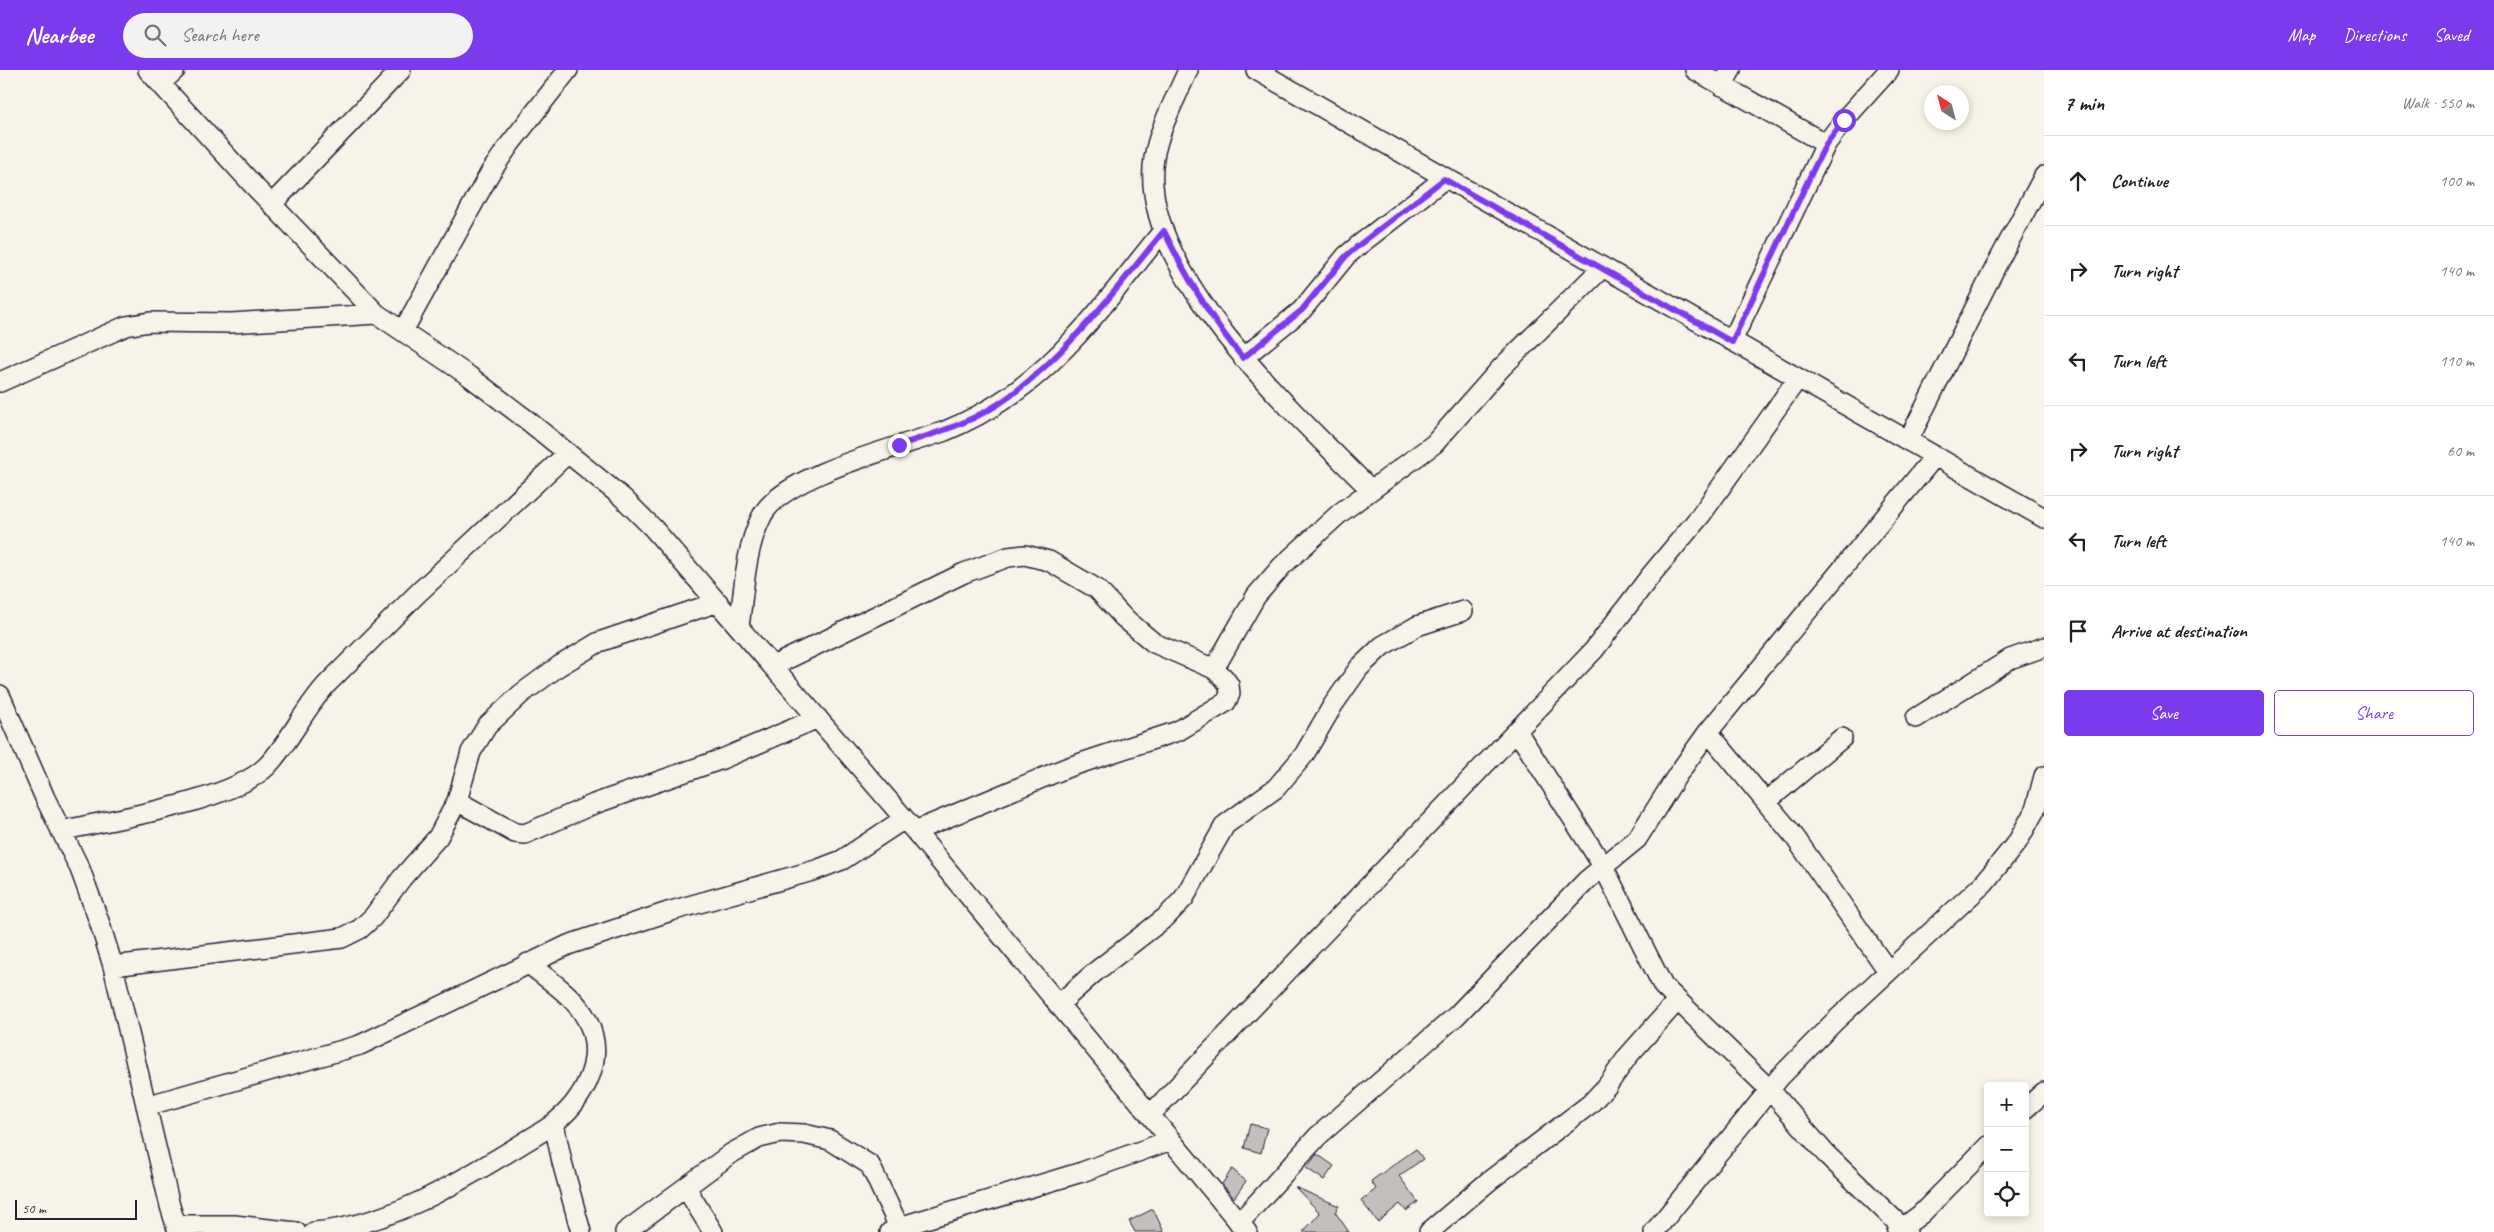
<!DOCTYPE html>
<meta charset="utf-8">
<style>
body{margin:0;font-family:Caveat,sans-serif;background:#f2f2f2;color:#202124}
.controls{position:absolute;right:15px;bottom:15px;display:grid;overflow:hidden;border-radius:5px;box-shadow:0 2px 8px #0003}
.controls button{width:45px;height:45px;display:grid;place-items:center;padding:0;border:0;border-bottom:1px solid #e0e0e0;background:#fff;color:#202124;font:25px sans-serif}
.compass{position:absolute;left:1924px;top:15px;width:45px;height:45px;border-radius:50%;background:#fff;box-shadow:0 2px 8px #0003;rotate:324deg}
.scale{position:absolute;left:15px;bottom:12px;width:122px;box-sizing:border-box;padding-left:5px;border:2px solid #22223b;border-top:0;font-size:14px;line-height:18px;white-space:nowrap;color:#22223b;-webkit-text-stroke:4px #f7f3e8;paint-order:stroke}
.stop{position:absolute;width:15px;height:15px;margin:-11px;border:4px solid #7c3aed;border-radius:50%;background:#fff}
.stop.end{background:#7c3aed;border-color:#fff;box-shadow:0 1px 5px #0008}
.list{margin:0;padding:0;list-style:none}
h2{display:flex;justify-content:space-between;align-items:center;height:65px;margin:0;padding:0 20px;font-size:21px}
h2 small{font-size:16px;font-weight:400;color:#757577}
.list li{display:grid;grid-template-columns:32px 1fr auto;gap:15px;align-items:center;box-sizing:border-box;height:90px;padding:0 20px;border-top:1px solid #e0e0e0}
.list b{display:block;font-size:19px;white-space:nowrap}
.list em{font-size:16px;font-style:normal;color:#757577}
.actions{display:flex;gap:10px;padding:15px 20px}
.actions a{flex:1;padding:11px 0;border:1px solid #7c3aed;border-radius:5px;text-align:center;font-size:18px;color:#7c3aed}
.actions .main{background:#7c3aed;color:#fff}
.icon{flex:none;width:28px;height:28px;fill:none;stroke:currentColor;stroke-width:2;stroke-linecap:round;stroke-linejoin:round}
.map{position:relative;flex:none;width:2044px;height:1162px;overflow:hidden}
header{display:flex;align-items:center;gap:30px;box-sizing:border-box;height:70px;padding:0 25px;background:#7c3aed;color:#fff}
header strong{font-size:24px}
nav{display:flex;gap:28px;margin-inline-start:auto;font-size:18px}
.search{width:350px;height:45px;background:#f2f2f2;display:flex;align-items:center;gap:12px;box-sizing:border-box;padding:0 18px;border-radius:28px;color:#757577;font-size:19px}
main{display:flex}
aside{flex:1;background:#fff}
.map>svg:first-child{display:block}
.building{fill:#c2bfbd;stroke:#22223b}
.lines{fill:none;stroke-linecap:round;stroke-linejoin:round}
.minor-casing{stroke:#22223b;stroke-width:22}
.minor{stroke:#f7f3e8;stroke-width:19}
.route{stroke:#7c3aed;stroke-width:6}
</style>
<header>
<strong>Nearbee</strong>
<div class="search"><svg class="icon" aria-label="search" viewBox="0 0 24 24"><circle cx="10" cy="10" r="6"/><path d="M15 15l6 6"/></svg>Search here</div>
<nav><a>Map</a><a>Directions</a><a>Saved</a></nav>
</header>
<main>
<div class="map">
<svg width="2044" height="1162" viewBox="0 0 2044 1162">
<rect width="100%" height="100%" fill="#f7f3e8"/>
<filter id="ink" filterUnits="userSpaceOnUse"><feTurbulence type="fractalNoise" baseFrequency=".02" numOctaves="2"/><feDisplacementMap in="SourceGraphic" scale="10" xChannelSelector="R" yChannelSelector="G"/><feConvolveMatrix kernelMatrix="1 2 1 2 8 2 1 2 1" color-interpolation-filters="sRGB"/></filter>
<g filter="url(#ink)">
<!-- building -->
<path class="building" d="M1250,1054L1267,1058L1261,1083L1244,1078Z
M1416,1079L1423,1089L1399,1106L1418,1132L1406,1141L1400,1134L1378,1152L1361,1131L1376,1119L1371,1111Z
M1317,1084L1334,1096L1324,1110L1306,1098Z
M1232,1099L1246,1111L1234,1128L1222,1114Z
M1295,1117L1339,1136L1335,1142L1349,1162H1303L1320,1143Z
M1153,1139L1164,1162H1135L1129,1151Z"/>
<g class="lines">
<!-- minor casing -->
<g class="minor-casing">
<path id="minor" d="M148,0L255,117L377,244L469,306L527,350L623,428L653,458L915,761L1247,1162
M1188,0C1176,28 1159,58 1154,88C1136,201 1299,347 1371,420
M1256,0L2044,448
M1695,0L1826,74
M161,13L175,0
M1722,16L1731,0
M272,134L401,0
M403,261L490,103L510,74L568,0
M1732,271L1826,74L1844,50L1889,0
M1243,288L1302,240L1346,186L1359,175L1444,109
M0,312L126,256L150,252L231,253L377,244
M1908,371L1998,192L2044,106
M739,557C744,521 745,478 762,446C783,404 901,377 945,361C967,352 989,340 1008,327C1070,285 1116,218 1163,161
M773,596L964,503L1008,487L1025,485L1049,491L1097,519L1123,547L1154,573L1214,599L1224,608L1229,615L1230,624L1226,632L1178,661L1066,698L915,761
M1214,599L1256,526L1282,496L1340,443L1434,374L1501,298L1602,198
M0,625L45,728L80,799L99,851L113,896L170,1136L178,1162
M1916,648L2010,589L2044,577
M1517,661L1603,796L1663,916L1770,1020L1826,1084L1907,1162
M1708,662L1794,766L1888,901
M457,731L515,763L525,764L594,734L722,689L818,648
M1766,732L1842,668
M61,761C112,749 231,732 267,696C291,671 304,638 328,613L417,524L568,383
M113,896L342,868L360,859L373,847L402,808L438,767L457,731L471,682L487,656L521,624L559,596L599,572L718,532
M1058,935L1095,902L1166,847L1184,828L1225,755L1276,718L1304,685L1333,635L1359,598L1382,576L1417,556L1463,541
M146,1036L360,975L568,875L671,841L816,800L842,790L904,749
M2025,1039L2044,1022
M1151,1044L1594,580L1651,505L1701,445L1798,308
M554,1054L562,1092L581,1162
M686,1118L713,1162
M1239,1153L1318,1066L1456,946L1587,810L1637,769L1678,704L1708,662L1935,386
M176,1155H234L296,1162
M314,1162C398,1155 473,1103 543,1061C579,1038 609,993 587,950C575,926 548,910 528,893
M625,1162L732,1083L759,1068L780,1063L804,1064L830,1070L870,1095L899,1157V1162
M890,1162L899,1157L1082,1102L1171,1070
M1429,1162L1489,1111L1590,1034L1607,1016L1628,986L1677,931
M1654,1162L1780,1007L1834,952L1984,813L2018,771L2035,740L2044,706
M1897,1162L1921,1144L1988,1076"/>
</g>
<!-- minor -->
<use href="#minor" class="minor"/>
</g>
</g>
<g class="lines" filter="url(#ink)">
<!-- route -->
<path class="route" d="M899,375C937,363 977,351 1010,326C1070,281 1116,219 1164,161C1186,206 1210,249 1243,288L1302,240L1346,186L1359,175L1444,109L1732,272L1814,98L1826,74L1844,50"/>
</g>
</svg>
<div class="controls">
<button>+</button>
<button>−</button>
<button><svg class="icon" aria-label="locate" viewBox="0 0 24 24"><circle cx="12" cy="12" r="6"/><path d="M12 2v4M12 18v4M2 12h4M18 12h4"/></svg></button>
</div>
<svg class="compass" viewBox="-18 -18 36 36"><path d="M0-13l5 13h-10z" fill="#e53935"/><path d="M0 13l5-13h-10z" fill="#757577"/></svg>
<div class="scale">50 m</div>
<div class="stop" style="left:1844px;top:50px"></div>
<div class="stop end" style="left:899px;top:375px"></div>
</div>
<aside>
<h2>7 min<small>Walk · 550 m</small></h2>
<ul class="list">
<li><svg class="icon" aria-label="ahead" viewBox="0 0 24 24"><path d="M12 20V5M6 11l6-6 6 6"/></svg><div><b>Continue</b></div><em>100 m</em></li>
<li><svg class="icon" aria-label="right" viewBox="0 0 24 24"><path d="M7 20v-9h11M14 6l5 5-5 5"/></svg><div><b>Turn right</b></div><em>140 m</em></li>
<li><svg class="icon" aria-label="left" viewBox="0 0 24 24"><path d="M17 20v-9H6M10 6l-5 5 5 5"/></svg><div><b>Turn left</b></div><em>110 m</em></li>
<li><svg class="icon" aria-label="right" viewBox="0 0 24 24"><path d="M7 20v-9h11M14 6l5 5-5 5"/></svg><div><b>Turn right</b></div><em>60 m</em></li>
<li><svg class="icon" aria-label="left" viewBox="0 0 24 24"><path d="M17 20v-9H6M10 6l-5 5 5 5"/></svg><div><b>Turn left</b></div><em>140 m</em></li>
<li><svg class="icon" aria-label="arrive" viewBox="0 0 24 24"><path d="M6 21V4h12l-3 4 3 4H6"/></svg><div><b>Arrive at destination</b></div></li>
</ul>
<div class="actions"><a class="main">Save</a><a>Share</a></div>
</aside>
</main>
